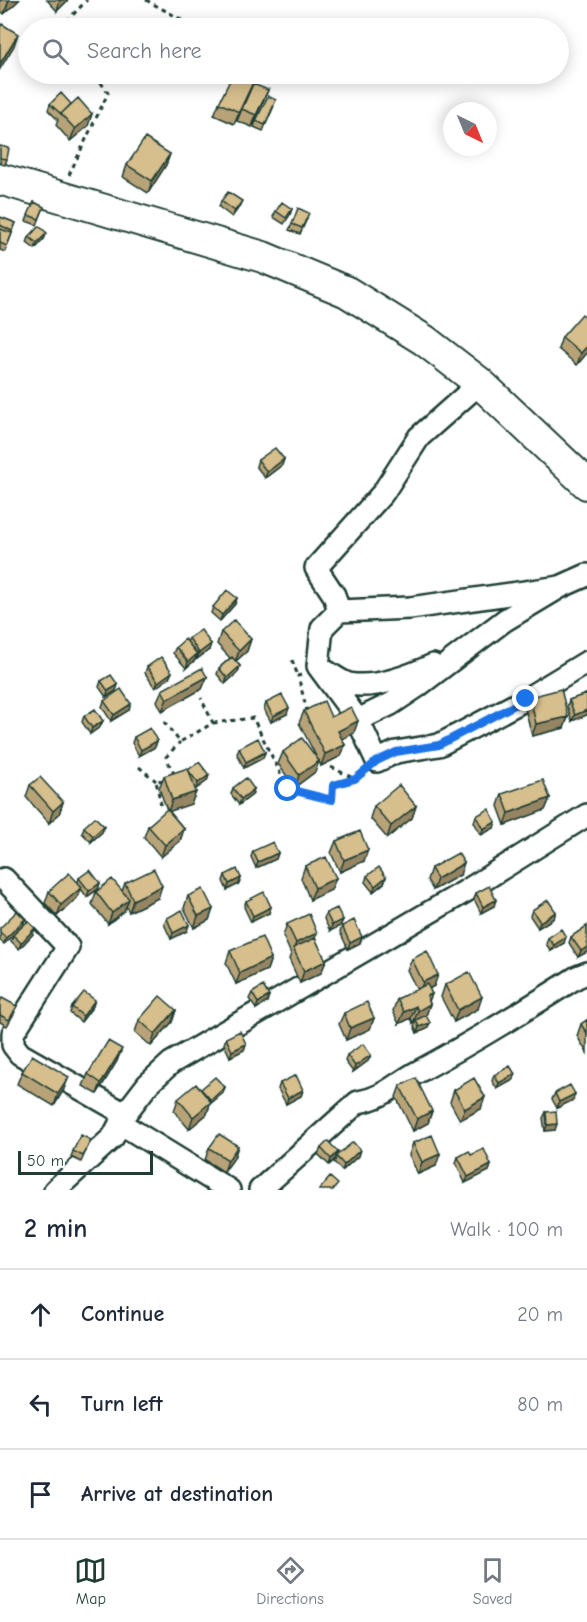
<!DOCTYPE html>
<meta charset="utf-8">
<style>
body{margin:0;font-family:"Comic Neue",sans-serif;background:#f6f6f7;color:#1f2937}
.compass{position:absolute;left:443px;top:102px;width:54px;height:54px;border-radius:50%;background:#fff;box-shadow:0 3px 15px #0003;rotate:137deg}
.scale{position:absolute;left:18px;bottom:15px;width:135px;box-sizing:border-box;padding-left:6px;border:3px solid #1f3d34;border-top:0;font-size:16px;line-height:21px;white-space:nowrap;color:#1f3d34;-webkit-text-stroke:4px #fff;paint-order:stroke}
.stop{position:absolute;width:18px;height:18px;margin:-14px;border:4px solid #1a73e8;border-radius:50%;background:#fff}
.stop.end{background:#1a73e8;border-color:#fff;box-shadow:0 2px 6px #0008}
.list{margin:0;padding:0;list-style:none}
h2{display:flex;justify-content:space-between;align-items:center;height:78px;margin:0;padding:0 24px;font-size:26px}
h2 small{font-size:20px;font-weight:400;color:#747a83}
.list li{display:grid;grid-template-columns:39px 1fr auto;gap:18px;align-items:center;box-sizing:border-box;height:90px;padding:0 24px;border-top:2px solid #e0e1e3}
.list b{display:block;font-size:22px;white-space:nowrap}
.list em{font-size:20px;font-style:normal;color:#747a83}
.icon{flex:none;width:33px;height:33px;fill:none;stroke:currentColor;stroke-width:2;stroke-linecap:round;stroke-linejoin:round}
.map{position:relative;flex:none;width:587px;height:1190px;overflow:hidden}
.search{position:absolute;background:#fff;box-shadow:0 3px 15px #0003;left:18px;right:18px;top:18px;height:66px;display:flex;align-items:center;gap:15px;box-sizing:border-box;padding:0 21px;border-radius:33px;color:#747a83;font-size:22px}
.sheet{height:348px;background:#fff}
nav{display:flex;justify-content:space-around;align-items:center;box-sizing:border-box;height:84px;border-top:2px solid #e0e1e3;background:#fff;font-size:16px;color:#747a83}
nav a{display:grid;justify-items:center;gap:3px}
nav .on{color:#1f3d34}
.map>svg:first-child{display:block}
.lines{fill:none;stroke-linecap:round;stroke-linejoin:round}
.street-casing{stroke:#1f3d34;stroke-width:26}
.secondary-casing{stroke:#1f3d34;stroke-width:34}
.path{stroke:#1f3d34;stroke-width:3;stroke-dasharray:4.5 4.5;stroke-linecap:butt}
.street{stroke:#fff;stroke-width:21}
.secondary{stroke:#fff;stroke-width:30}
.wall{fill:#b8a379;stroke:#1f3d34;stroke-width:1.5}
.shaded-wall{fill:#968563;stroke:#1f3d34;stroke-width:1.5}
.building{fill:#d6be8d;stroke:#1f3d34;stroke-width:1.5}
.route{stroke:#1a73e8;stroke-width:8}
</style>
<div class="map">
<svg width="587" height="1190" viewBox="0 0 587 1190">
<rect width="100%" height="100%" fill="#fff"/>
<filter id="ink" filterUnits="userSpaceOnUse"><feTurbulence type="fractalNoise" baseFrequency=".0167" numOctaves="2"/><feDisplacementMap in="SourceGraphic" scale="12" xChannelSelector="R" yChannelSelector="G"/><feConvolveMatrix kernelMatrix="1 2 1 2 8 2 1 2 1" color-interpolation-filters="sRGB"/></filter>
<g filter="url(#ink)">
<g class="lines">
<!-- street casing -->
<g class="street-casing">
<path id="street" d="M480,383L419,437L383,493L316,568L334,595L339,611L410,608L560,587
M339,611L322,628L318,666L358,720L377,761L396,752L439,745L526,699L587,662
M324,670C331,674 341,682 349,684C376,689 409,676 433,665
M358,720L391,704L418,686L505,620L560,587L587,575
M4,879L68,947L13,1033V1045L20,1054L125,1114
M120,1123L229,1190
M55,1190L113,1137L125,1114L148,1084L171,1063L466,891L587,815
M260,1190L358,1102C383,1098 393,1086 414,1074C470,1044 524,1011 577,977L587,973"/>
</g>
<!-- secondary casing -->
<g class="secondary-casing">
<path id="secondary" d="M0,179L263,257L347,292L424,340L480,383L587,484"/>
</g>
<!-- path -->
<path class="path" d="M146,0L197,28
M67,28L64,24L87,0
M69,175L108,93L95,74
M292,660L298,676
M301,675L298,676L307,711
M164,722L180,742L213,723L201,698
M213,723L253,718L288,789L332,800L333,785L355,779
M139,767L156,781
M331,767L355,779L362,773
M174,774L166,757L180,742
M161,805L156,781L164,780"/>
<!-- street -->
<use href="#street" class="street"/>
<!-- secondary -->
<use href="#secondary" class="secondary"/>
</g>
<!-- wall -->
<path class="wall" d="M0,0H19L4,14L0,10Z
M47,0H68L57,11Z
M254,82L234,124L214,115L219,103Z
M268,90L252,127L237,121L242,109Z
M50,104L88,126L70,141L56,125L58,120L48,110Z
M274,106L263,131L254,127L256,121Z
M0,146L7,159L5,165L0,164Z
M170,154L166,165L148,193L123,177L127,165Z
M221,201L239,207L232,217L219,207Z
M34,202L44,207L37,225L26,221Z
M292,209L290,215L284,224L273,217L276,211Z
M0,217L16,223L5,252L0,250Z
M307,219L300,234L289,230L292,224Z
M29,237L44,239L35,249L27,243Z
M562,337L587,353L577,365L558,349Z
M284,459L282,465L265,478L256,466L258,460Z
M237,598L235,604L220,621L211,613L213,607Z
M221,632L251,639L247,651L236,661L240,666L238,672L225,684L217,674L219,668L230,658L217,644Z
M189,638L209,650L197,659L196,658L195,660L186,668L173,653L176,647L187,642Z
M147,667L172,672L169,678L155,688L145,673Z
M207,677L202,689L162,711L157,701L162,690Z
M101,681L116,691L106,697L99,687Z
M586,694L572,721L567,706L569,700Z
M530,697L568,717L564,728L532,736L525,708Z
M104,701L129,710L111,721L102,707Z
M266,703L287,714L271,722L264,709Z
M304,711L331,717L354,733L342,739L345,745L341,756L321,766L319,761L315,772L295,787L278,764L283,752L317,758L299,723Z
M84,716L100,727L90,734L82,722Z
M134,737L157,741L155,747L139,756L132,743Z
M239,748L265,752L263,758L244,768L237,754Z
M188,770L209,775L207,781L196,789L194,788L196,792L191,804L169,811L184,829L180,841L161,857L144,837L148,826L167,810L159,788L164,776Z
M30,785L63,802L59,814L49,823L26,797Z
M233,788L254,789L252,795L239,805L231,794Z
M502,794L550,798L545,810L505,825L498,806Z
M374,806H416L412,818L387,838L370,818Z
M476,816L494,828L481,835L474,822Z
M104,826L102,832L91,842L82,833L84,827Z
M336,841L364,861L340,872L331,853Z
M253,851L278,853L276,859L256,868L251,857Z
M305,866L336,878L331,890L310,900L301,878Z
M431,868L460,875L433,890L427,880Z
M225,875L241,878L239,884L227,890L223,881Z
M367,876L386,877L384,883L373,892L365,882Z
M79,878L100,883L98,889L87,897L81,889L77,898L57,916L45,903L49,891L78,882Z
M125,883L158,898L129,912L126,906L124,911L108,924L92,904L96,892L122,891Z
M476,893L494,906L481,913L474,899Z
M188,896L213,909L209,920L194,928L184,908Z
M246,901L269,913L251,922L244,907Z
M532,910L554,918L538,928L530,916Z
M326,913L343,920L340,926L330,931L324,919Z
M167,918L187,931L171,939L164,924Z
M25,919L23,925L4,944L0,940V928Z
M287,924L315,938L326,961L321,973L300,983L289,959L291,954L283,936Z
M342,926L362,937L360,943L348,949L340,932Z
M587,926V952L578,957L569,943L571,937Z
M33,934L19,949L11,941L13,935Z
M548,938L564,943L551,951L546,944Z
M230,951L271,958L267,970L236,984L226,963Z
M412,959L434,986L429,989L432,994L429,1001L430,1004L426,1015L427,1029L417,1033L414,1026L416,1021L413,1023L411,1018L399,1024L393,1011L397,999L417,990L407,970Z
M445,985L478,1009L454,1022L441,997Z
M252,993L267,1002L256,1009L249,999Z
M0,1002L15,1012L7,1026L0,1022Z
M93,1006L81,1022L70,1013L72,1007Z
M176,1010L172,1022L151,1046L135,1032L139,1020Z
M344,1013L374,1018L370,1029L346,1040L339,1024Z
M587,1020V1053L577,1036L581,1024Z
M226,1038L246,1044L244,1050L230,1057L224,1044Z
M347,1055H371L368,1061L353,1072L345,1061Z
M117,1061L97,1094L83,1086L88,1074Z
M22,1072L64,1089L54,1106L17,1084Z
M515,1074L513,1080L497,1089L492,1081L494,1075Z
M280,1083L303,1090L301,1096L286,1104L278,1089Z
M400,1086L432,1111L428,1123L413,1131L396,1097Z
M225,1087L223,1093L210,1104L207,1114L189,1129L174,1111L178,1099L201,1090Z
M454,1090L481,1109L460,1120L450,1102Z
M555,1093L573,1100L557,1108L552,1099Z
M546,1112L555,1130L545,1131L543,1118Z
M91,1140L81,1162L71,1157L73,1151Z
M413,1143L436,1166L418,1174L409,1155Z
M238,1146L234,1158L224,1172L205,1160L209,1148Z
M321,1148L337,1156H358L342,1171L334,1162L336,1159L329,1165L318,1154Z
M458,1157L491,1165L489,1171L465,1183L456,1163Z"/>
<!-- shaded-wall -->
<path class="shaded-wall" d="M9,0H19L4,14Z
M60,0H68L57,11Z
M18,34L14,46L0,69V64Z
M257,74L254,82L234,124L239,112Z
M268,90L263,102L252,127L256,115Z
M92,114L88,126L70,141L75,129Z
M170,154L166,165L148,193L152,181Z
M242,201L239,207L232,217L235,211Z
M47,233L44,239L35,249L37,243Z
M587,346V353L577,365L581,353Z
M284,459L282,465L265,478L267,472Z
M237,598L235,604L220,621L222,615Z
M251,639L247,651L235,662L239,651Z
M211,644L209,650L197,659L199,653Z
M197,654L195,660L186,668L188,662Z
M240,666L238,672L225,684L227,678Z
M172,672L169,678L155,688L158,682Z
M207,677L202,689L162,711L167,699Z
M118,685L116,691L106,697L108,691Z
M131,704L129,710L111,721L114,715Z
M289,708L287,714L271,722L273,716Z
M587,710V715L572,721L575,715Z
M568,717L564,728L532,736L536,724Z
M103,721L100,727L90,734L92,728Z
M358,721L354,733L334,743L338,731Z
M157,741L155,747L139,756L141,750Z
M345,745L341,756L321,766L325,754Z
M265,752L263,758L244,768L246,762Z
M319,761L315,772L295,787L299,775Z
M209,775L207,781L196,789L198,783Z
M254,789L252,795L239,805L241,799Z
M196,792L191,804L168,812L172,800Z
M550,798L545,810L505,825L509,813Z
M63,802L59,814L49,823L53,811Z
M416,806L412,818L387,838L391,826Z
M496,822L494,828L481,835L483,829Z
M104,826L102,832L91,842L93,836Z
M184,829L180,841L161,857L165,845Z
M368,850L364,861L340,872L344,860Z
M278,853L276,859L256,868L258,862Z
M464,863L460,875L433,890L437,879Z
M386,877L384,883L373,892L375,886Z
M241,878L239,884L227,890L229,884Z
M336,878L331,890L310,900L315,888Z
M100,883L98,889L87,897L89,891Z
M162,886L158,898L129,912L133,900Z
M82,887L77,898L57,916L61,905Z
M129,899L124,911L108,924L112,913Z
M496,900L494,906L481,913L483,907Z
M271,907L269,913L251,922L253,916Z
M213,909L209,920L194,928L198,916Z
M556,912L554,918L538,928L540,922Z
M25,919L23,925L4,944L6,938Z
M343,920L340,926L330,931L332,925Z
M189,925L187,931L171,939L173,933Z
M35,928L33,934L19,949L21,943Z
M317,933L313,944L294,948L296,943Z
M362,937L360,943L348,949L350,943Z
M566,937L564,943L551,951L554,945Z
M587,947V952L578,957L581,951Z
M271,958L267,970L236,984L240,973Z
M326,961L321,973L300,983L304,971Z
M438,975L434,986L419,994L423,982Z
M432,994L427,1006L430,1004L426,1016L416,1020V1021L413,1023L418,1011L427,996Z
M269,996L267,1002L256,1009L258,1003Z
M482,997L478,1009L454,1022L458,1010Z
M95,1000L93,1006L81,1022L83,1016Z
M416,1006L411,1018L399,1024L404,1012Z
M176,1010L172,1022L151,1046L155,1034Z
M374,1018L370,1029L346,1040L350,1028Z
M430,1023L427,1029L417,1033L419,1027Z
M246,1044L244,1050L230,1057L232,1051Z
M122,1049L117,1061L97,1094L101,1083Z
M371,1055L368,1061L353,1072L355,1066Z
M515,1074L513,1080L497,1089L499,1083Z
M69,1077L64,1089L54,1106L58,1094Z
M225,1087L223,1093L210,1104L207,1114L189,1129L193,1117L209,1103L211,1100Z
M303,1090L301,1096L286,1104L288,1098Z
M575,1094L573,1100L557,1108L559,1102Z
M485,1097L481,1109L460,1120L465,1109Z
M432,1111L428,1123L413,1131L417,1119Z
M557,1124L555,1130L545,1131L547,1125Z
M238,1146L234,1158L224,1172L228,1160Z
M360,1150L358,1156L342,1171L344,1165Z
M338,1152L336,1158L329,1165L331,1159Z
M440,1154L436,1166L418,1174L422,1162Z
M491,1165L489,1171L465,1183L468,1177Z"/>
<!-- building -->
<path class="building" d="M2,24L18,34L0,64V27Z
M233,74H257L239,112L219,103Z
M253,84L268,90L256,115L242,109Z
M61,93L71,104L61,114L50,104Z
M268,96L276,100L265,125L256,121Z
M78,98L92,114L75,129L61,114Z
M145,138L170,154L152,181L127,165Z
M0,146L9,148L7,159L0,158Z
M228,192L242,201L235,211L221,201Z
M34,202L44,207L39,219L28,215Z
M282,202L292,209L286,218L276,211Z
M298,208L309,213L302,228L292,224Z
M0,217L16,223L12,231L0,225Z
M39,226L47,233L37,243L29,237Z
M0,229L12,233L7,246L0,243Z
M582,314L587,318V346L581,353L562,337Z
M275,448L284,459L267,472L258,460Z
M227,590L237,598L222,615L213,607Z
M234,620L251,639L239,651L221,632Z
M201,630L211,644L199,653L189,638Z
M185,639L197,654L188,662L176,647Z
M161,657L172,672L158,682L147,667Z
M232,657L240,666L227,678L219,668Z
M202,668L207,677L167,699L162,690Z
M111,675L118,685L108,691L101,681Z
M121,689L131,704L114,715L104,701Z
M561,689L568,717L536,724L530,697Z
M586,694L587,697V710L575,715L569,700Z
M282,695L289,708L273,716L266,703Z
M324,701L331,717L351,707L358,721L338,731L345,745L325,754L304,711Z
M95,709L103,721L92,728L84,716Z
M150,728L157,741L141,750L134,737Z
M258,738L265,752L246,762L239,748Z
M302,738L319,761L299,775L283,752Z
M199,762L209,775L198,783L188,770Z
M188,768L196,792L172,800L164,776Z
M40,777L63,802L53,811L30,785Z
M246,778L254,789L241,799L233,788Z
M543,780L550,798L509,813L502,794Z
M399,785L416,806L391,826L374,806Z
M167,809L184,829L165,845L148,826Z
M489,809L496,822L483,829L476,816Z
M95,817L104,826L93,836L84,827Z
M360,831L368,850L344,860L336,841Z
M273,842L278,853L258,862L253,851Z
M458,853L464,863L437,879L431,868Z
M326,857L336,878L315,888L305,866Z
M379,867L386,877L375,886L367,876Z
M154,869L162,886L133,900L125,883Z
M237,869L241,878L229,884L225,875Z
M90,870L100,883L89,891L79,878Z
M69,873L82,887L61,905L49,891Z
M112,879L129,899L112,913L96,892Z
M489,886L496,900L483,907L476,893Z
M203,889L213,909L198,916L188,896Z
M264,892L271,907L253,916L246,901Z
M548,900L556,912L540,922L532,910Z
M337,908L343,920L332,925L326,913Z
M182,910L189,925L173,933L167,918Z
M17,911L25,919L6,938L0,932V928Z
M309,914L317,933L296,943L287,924Z
M354,920L362,937L350,943L342,926Z
M28,921L35,928L21,943L13,935Z
M587,926V947L581,951L571,937Z
M561,929L566,937L554,945L548,938Z
M262,937L271,958L240,973L230,951Z
M315,938L326,961L304,971L293,948Z
M427,951L438,975L423,982L412,959Z
M469,972L482,997L458,1010L445,985Z
M427,984L432,994L427,996L430,1004L418,1011L416,1006L404,1012L397,999Z
M263,986L269,996L258,1003L252,993Z
M84,992L95,1000L83,1016L72,1007Z
M160,996L176,1010L155,1034L139,1020Z
M2,998L17,1006L9,1020L0,1015V1002Z
M367,1002L374,1018L350,1028L344,1013Z
M426,1015L430,1023L419,1027L416,1020Z
M587,1020V1034L581,1024Z
M240,1031L246,1044L232,1051L226,1038Z
M108,1041L122,1049L101,1083L88,1074Z
M363,1044L371,1055L355,1066L347,1055Z
M32,1055L69,1077L58,1094L22,1072Z
M510,1066L515,1074L499,1083L494,1075Z
M296,1075L303,1090L288,1098L280,1083Z
M215,1077L225,1087L211,1100L201,1089Z
M416,1078L432,1111L417,1119L400,1086Z
M474,1078L485,1097L465,1109L454,1090Z
M196,1084L211,1102L193,1117L178,1099Z
M570,1085L575,1094L559,1102L555,1093Z
M556,1111L557,1124L547,1125L546,1112Z
M219,1134L238,1146L228,1160L209,1148Z
M81,1135L91,1140L83,1156L73,1151Z
M432,1135L440,1154L422,1162L413,1143Z
M328,1141L338,1152L331,1159L321,1148Z
M353,1142L360,1150L344,1165L336,1156Z
M484,1149L491,1165L468,1177L458,1157L469,1151L471,1155Z
M330,1177L338,1184L333,1190H319Z"/>
</g>
<g class="lines" filter="url(#ink)">
<!-- route -->
<path class="route" d="M288,789L332,800L333,785L355,779L377,761L396,752L439,745L526,699"/>
</g>
</svg>
<svg class="compass" viewBox="-18 -18 36 36"><path d="M0-13l5 13h-10z" fill="#e53935"/><path d="M0 13l5-13h-10z" fill="#747a83"/></svg>
<div class="scale">50 m</div>
<div class="stop" style="left:288px;top:789px"></div>
<div class="stop end" style="left:526px;top:699px"></div>
<div class="search"><svg class="icon" aria-label="search" viewBox="0 0 24 24"><circle cx="10" cy="10" r="6"/><path d="M15 15l6 6"/></svg>Search here</div>
</div>
<section class="sheet">
<h2>2 min<small>Walk · 100 m</small></h2>
<ul class="list">
<li><svg class="icon" aria-label="ahead" viewBox="0 0 24 24"><path d="M12 20V5M6 11l6-6 6 6"/></svg><div><b>Continue</b></div><em>20 m</em></li>
<li><svg class="icon" aria-label="left" viewBox="0 0 24 24"><path d="M17 20v-9H6M10 6l-5 5 5 5"/></svg><div><b>Turn left</b></div><em>80 m</em></li>
<li><svg class="icon" aria-label="arrive" viewBox="0 0 24 24"><path d="M6 21V4h12l-3 4 3 4H6"/></svg><div><b>Arrive at destination</b></div></li>
</ul>
</section>
<nav>
<a class="on"><svg class="icon" aria-label="map" viewBox="0 0 24 24"><path d="M3 6l6-2 6 2 6-2v14l-6 2-6-2-6 2zM9 4v14M15 6v14"/></svg>Map</a>
<a><svg class="icon" aria-label="directions" viewBox="0 0 24 24"><path d="M12 3l9 9-9 9-9-9zM9 14v-3h6M13 9l2 2-2 2"/></svg>Directions</a>
<a><svg class="icon" aria-label="saved" viewBox="0 0 24 24"><path d="M7 4h10v16l-5-4-5 4z"/></svg>Saved</a>
</nav>
